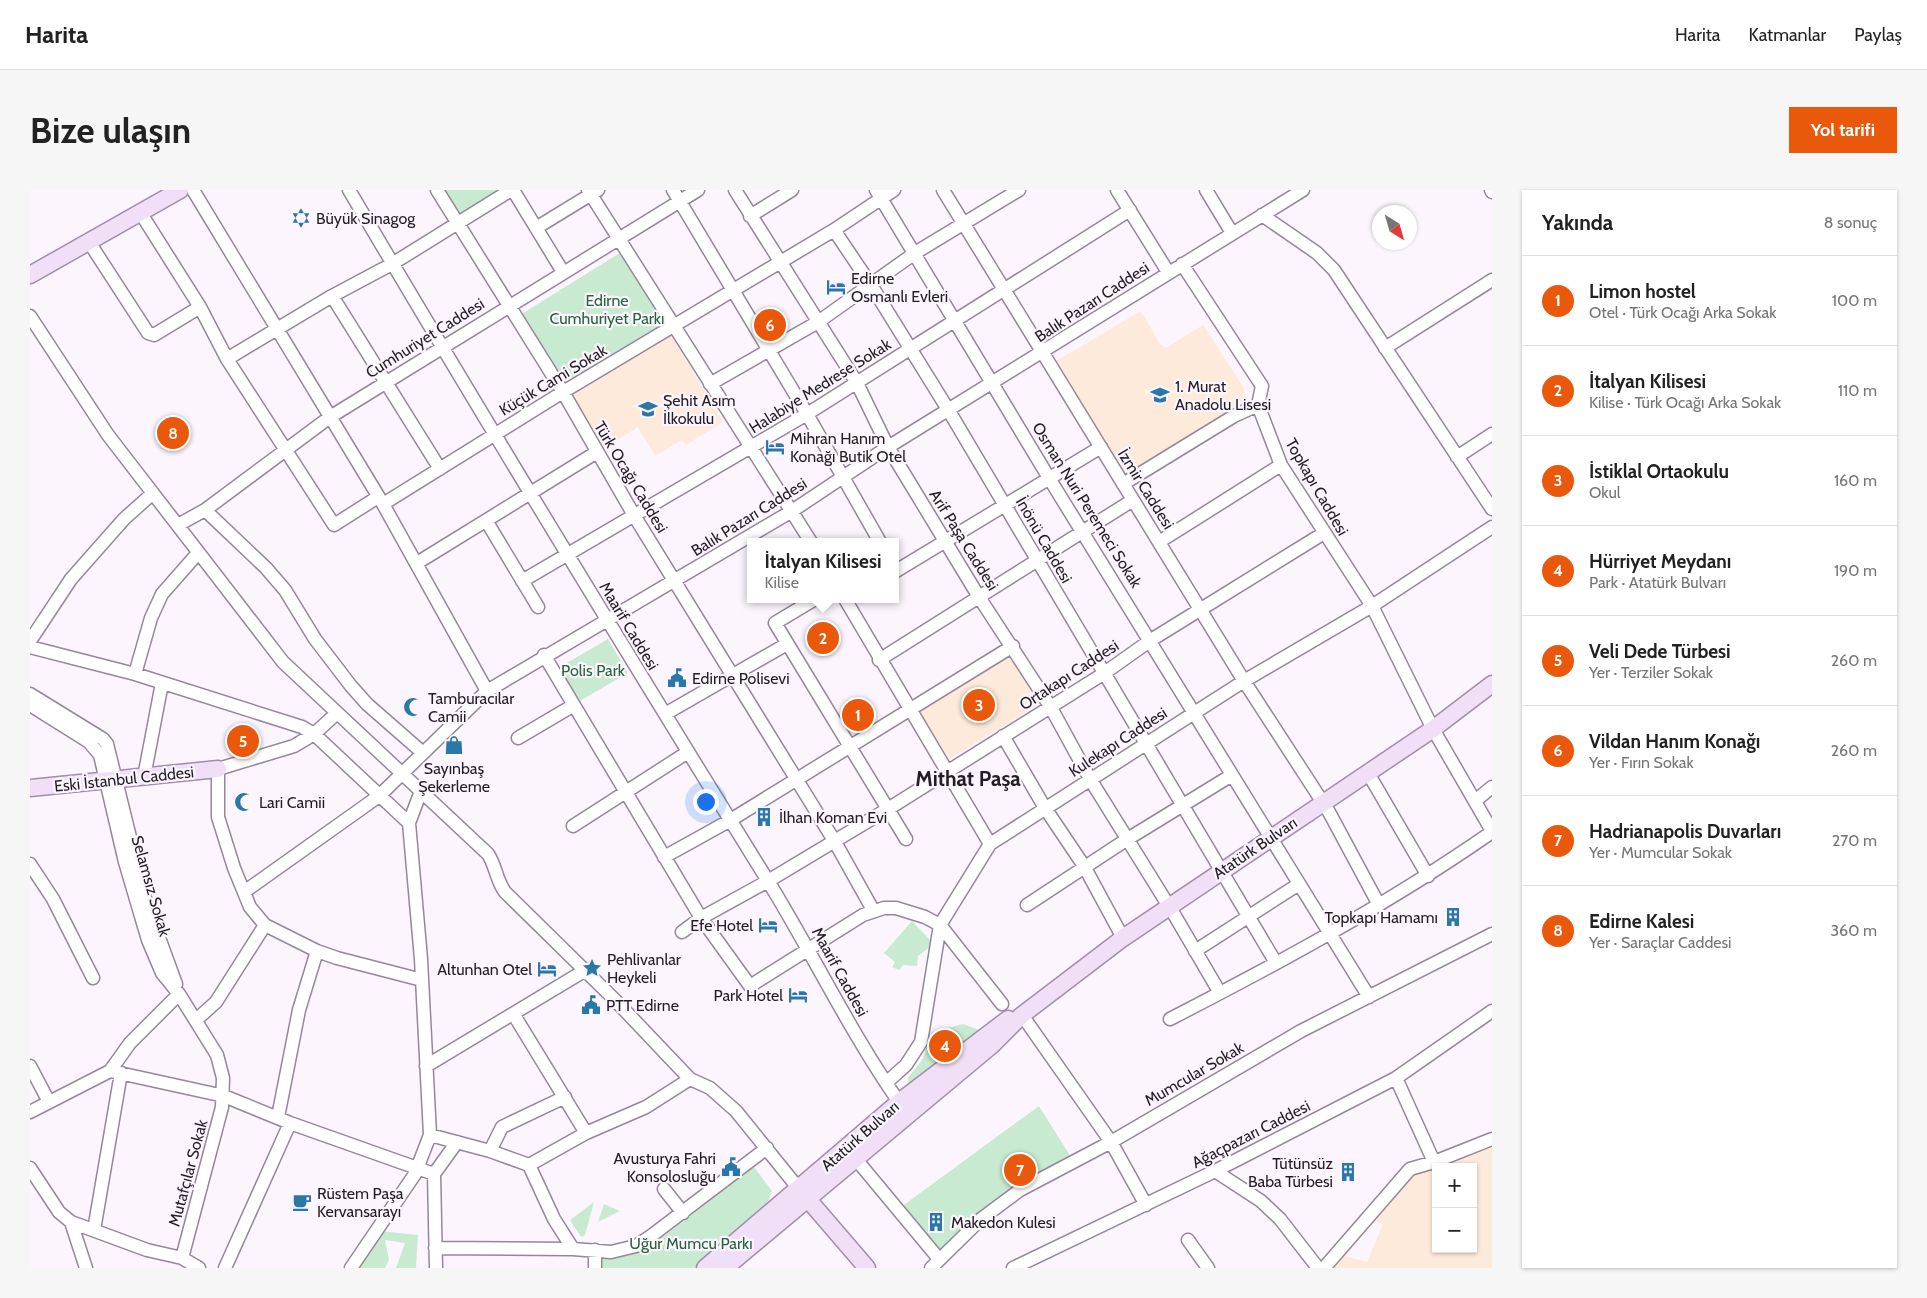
<!DOCTYPE html>
<html lang="tr">
<meta charset="utf-8">
<style>
body{margin:0;font-family:Cabin,sans-serif;background:#f6f6f6;color:#222}
.controls{position:absolute;right:15px;bottom:15px;display:grid;overflow:hidden;border-radius:0px;box-shadow:0 1px 4px #0004}
.controls button{width:45px;height:45px;display:grid;place-items:center;padding:0;border:0;border-bottom:1px solid #e0e0e0;background:#fff;color:#222;font:25px sans-serif}
.compass{position:absolute;left:1342px;top:15px;width:45px;height:45px;border-radius:50%;background:#fff;box-shadow:0 1px 4px #0004;rotate:143deg}
.you{position:absolute;left:675px;top:611px;width:18px;height:18px;margin:-12px;border:4px solid #fff;border-radius:50%;background:#1a73e8;box-shadow:0 0 0 8px #1a73e833}
.badge{display:grid;place-items:center;width:32px;height:32px;border-radius:50%;background:#ea580c;color:#fff;font-size:16px;font-weight:700}
.pin{position:absolute;translate:-50% -50%;border:2px solid #fff;box-shadow:0 1px 5px #0006}
.popup{position:absolute;left:717px;top:348px;width:152px;height:65px;box-sizing:border-box;display:grid;place-content:center;border-radius:0px;background:#fff;filter:drop-shadow(0 1px 4px #0005);font-size:16px;white-space:nowrap;color:#767676}
.popup b{font-size:19px;color:#222}
.popup::after{content:'';position:absolute;left:50%;top:100%;margin-left:-10px;border:10px solid transparent;border-top-color:#fff}
.list{margin:0;padding:0;list-style:none}
h2{display:flex;justify-content:space-between;align-items:center;height:65px;margin:0;padding:0 20px;font-size:21px}
h2 small{font-size:16px;font-weight:400;color:#767676}
.list li{display:grid;grid-template-columns:32px 1fr auto;gap:15px;align-items:center;box-sizing:border-box;height:90px;padding:0 20px;border-top:1px solid #e0e0e0}
.list b{display:block;font-size:19px;white-space:nowrap}
.list p{margin:0;font-size:16px;white-space:nowrap;color:#767676}
.list em{font-size:16px;font-style:normal;color:#767676}
.map{position:relative;flex:none;width:1462px;height:1078px;overflow:hidden;border-radius:0px}
header{display:flex;align-items:center;gap:30px;box-sizing:border-box;height:70px;padding:0 25px;background:#fff;border-bottom:1px solid #e0e0e0}
header strong{font-size:24px}
nav{display:flex;gap:28px;margin-inline-start:auto;font-size:18px}
.intro{display:flex;align-items:center;justify-content:space-between;box-sizing:border-box;height:120px;padding:0 30px}
h1{margin:0;font-size:35px}
.button{padding:12px 22px;border-radius:0px;background:#ea580c;color:#fff;font-size:18px;font-weight:700}
main{display:flex;gap:30px;padding:0 30px}
aside{flex:1;background:#fff;border-radius:0px;box-shadow:0 1px 4px #0004}
.map>svg:first-child{display:block}
.education{fill:#feeada}
.green{fill:#c8ead0}
.lines{fill:none;stroke-linecap:round;stroke-linejoin:round}
.minor-casing{stroke:#96869a;stroke-width:15}
.major-casing{stroke:#a28daa;stroke-width:19}
.minor{stroke:#fff;stroke-width:12}
.major{stroke:#f1dff7;stroke-width:16}
.labels{text-anchor:middle;dominant-baseline:central;stroke-width:4.5;stroke-linejoin:round;paint-order:stroke}
.poi-label{font-size:16px;fill:#231d25;stroke:#fcf5fe;text-anchor:start}
.park-label{font-size:16px;fill:#25653c;stroke:#fcf5fe}
.street-label{font-size:16px;fill:#231d25;stroke:#fcf5fe}
.district-label{font-size:21px;font-weight:bold;fill:#231d25;stroke:#fcf5fe}
</style>
<header>
<strong>Harita</strong>
<nav><a>Harita</a><a>Katmanlar</a><a>Paylaş</a></nav>
</header>
<div class="intro"><h1>Bize ulaşın</h1><a class="button">Yol tarifi</a></div>
<main>
<div class="map">
<svg width="1462" height="1078" viewBox="0 0 1462 1078">
<rect width="100%" height="100%" fill="#fcf5fe"/>
<!-- education -->
<path class="education" d="M1111,121L1130,154L1136,158L1173,135L1214,198V213L1102,283L1094,282L1026,171Z
M641,145L693,232L656,255L652,250L625,266L608,237L574,258L542,205Z
M981,462L1011,513L919,569L887,517Z
M1462,958V1078H1304L1314,1066L1337,1072L1353,1034L1344,1031L1383,985L1406,977V1059H1443V977H1406Z"/>
<!-- green -->
<path class="green" d="M410,0H470L427,27Z
M593,61L635,133L535,193L490,125Z
M578,449L598,483L548,512L528,478Z
M882,731L904,754L888,766L887,776L873,775L869,780L862,777L865,772L854,763Z
M933,834L952,841L879,903L878,888L892,870L902,842Z
M1009,916L1041,967L946,1024L908,1062L871,1017Z
M724,977L742,1001L738,1012L664,1078H570L571,1064L600,1065L616,1060Z
M564,1012L555,1045L551,1047L540,1030Z
M574,1014L590,1021L568,1032Z
M350,1041L388,1045L386,1078H366L375,1053L355,1050L359,1070L355,1078H327Z"/>
<g class="lines">
<!-- minor casing -->
<g class="minor-casing">
<path id="minor" d="M163,0L353,314L457,501
M319,0C456,232 596,462 738,691C783,764 820,842 869,912
M407,0L533,202L605,327L805,652L843,720
M483,0L533,82
M558,0L781,352
M643,0L777,224L850,352
M705,0L827,193L858,257L949,407L1020,516L1060,589L1145,726L1190,803
M846,0L1019,288L1339,807
M913,0L1214,491L1299,622L1349,715
M1087,0L1138,82
M1176,0L1202,43
M1461,0L1462,2
M110,22L170,117L197,169L304,335L348,307
M1232,25L1287,63L1304,80L1462,319
M720,26L762,0
M506,38L568,0
M804,40L841,95L919,221L1246,773
M59,52L118,143L124,145L170,117
M1152,74L1232,196L1228,215L1251,275L1342,416L1403,539L1462,641
M302,106L410,279
M0,126L78,245L253,472L458,664C466,676 466,690 475,702L584,809L660,889L680,898L706,921L769,999
M1355,158L1462,90
M197,169L302,106L362,74L481,0
M680,194L788,132L885,63L989,0
M1427,267L1462,244
M1093,294L1204,226L1228,215
M353,314L533,202L804,40L864,0
M175,320L236,378L255,400L285,449L321,496L337,514L393,563
M457,332L508,417
M148,335L175,320L300,227L668,0
M1129,352L1251,275
M387,373L567,262
M866,381L1071,257
M492,391L777,224L1100,20
M785,409L745,433L876,649
M815,409L960,654
M0,451L41,389L94,329L123,303
M0,457L105,484L272,537L284,544L379,633
M514,465L671,728L720,796L833,725L854,718H866L895,727L910,735L972,814
M849,470L1103,310
M105,484L121,428L132,404L168,363
M0,504L73,549L77,554L116,712L146,794
M0,515L59,552L70,565L95,672L118,750L132,783L149,804L187,865L193,888L192,917L152,1068
M307,523L284,544L264,556L188,579V627L204,678L220,717L235,735L287,761L307,768L392,790
M635,524L757,454
M973,546L1015,618L1054,676L1093,748
M488,548L544,515
M1338,583L1398,686
M114,587L132,493
M1445,611L1462,597
M543,636L658,562
M634,667L699,631L983,456
M0,674L23,709L63,788
M214,702L349,606L457,501L762,321L858,257L1273,0
M997,715L1096,650L1202,585
M652,742L671,728L738,691L858,619L1073,484L1121,450L1294,343
M1165,761L1269,694
M484,825L556,943
M992,825L1081,952L1116,1015
M1140,829C1251,772 1360,713 1462,642
M166,830L186,812L235,735
M0,876L19,912
M396,876L554,781
M80,881L194,906L260,933L404,984L406,1078
M1366,888L1404,972
M856,893L876,875L891,852L910,735L960,654L1214,491L1342,416L1462,337
M0,922L80,881L100,853L149,804
M248,927L269,820L287,761
M400,945L460,961L499,975L524,1029L543,1059
M460,961L472,937L535,907
M825,968L909,1069
M499,975L556,943L616,917L660,889
M0,978L29,1022L41,1032L56,1078
M1185,981L1231,1011L1250,1029L1288,1078
M404,984L427,952
M634,999L653,1023
M41,1032L117,1060L152,1068L169,1078
M64,1040L91,883
M1158,1050L1178,1078
M405,1058L543,1059L581,1062L606,1056L621,1046L737,958
M565,1060V1078
M195,1078L260,933
M321,1078L385,984L400,945L391,769L379,633L391,601
M901,1078L951,1029L990,1000L1081,952L1271,841L1462,744
M983,1078L1185,981L1366,888L1462,821
M1294,1078L1380,979L1404,972L1462,949"/>
</g>
<!-- major casing -->
<g class="major-casing">
<path id="major" d="M0,85L150,0
M0,598L188,579
M770,1000L837,1078
M675,1078L869,912L978,829
M695,1078L962,855L992,825L1093,748L1403,539L1462,494"/>
</g>
<!-- minor -->
<use href="#minor" class="minor"/>
<!-- major -->
<use href="#major" class="major"/>
</g>
<!-- icons -->
<defs>
<g id="synagogue-bare" transform="scale(1.5)"><path d="M0-6.5L5.6 3.2H-5.6ZM0 6.5L5.6-3.2H-5.6Z" fill="#2a78aa" stroke="#fcf5fe" stroke-width="2.5" paint-order="stroke"/></g>
<g id="hotel-bare" transform="scale(1.5)"><path d="M-6-4.5h1.5V1H6V5H4.5V3h-9V5H-6ZM-4 0a1.8 1.8 0 1 1 3.6 0ZM.5 0V-2.5h3Q6-2.5 6 0Z" fill="#2a78aa" stroke="#fcf5fe" stroke-width="2.5" paint-order="stroke"/></g>
<g id="school-bare" transform="scale(1.5)"><path d="M0-5L7-2L0 1L-7-2ZM-4 1L0 2.5L4 1V4Q0 6-4 4Z" fill="#2a78aa" stroke="#fcf5fe" stroke-width="2.5" paint-order="stroke"/></g>
<g id="civic-bare" transform="scale(1.5)"><path d="M-.6-6.5H3V-4.5H.6V-3L4-1V1h2V6H-6V1h2V-1L-.6-3ZM-1.2 2.5V6h2.4V2.5Z" fill="#2a78aa" stroke="#fcf5fe" stroke-width="2.5" paint-order="stroke"/></g>
<g id="mosque-bare" transform="scale(1.5)"><path d="M3.5-4.9A6 6 0 1 0 3.5 4.9A5 5 0 1 1 3.5-4.9Z" fill="#2a78aa" stroke="#fcf5fe" stroke-width="2.5" paint-order="stroke"/></g>
<g id="shop-bare" transform="scale(1.5)"><path d="M-5-2.5h2.3a2.7 3.5 0 0 1 5.4 0H5L5.5 6h-11ZM-1.5-2.5h3a1.5 2.3 0 0 0-3 0Z" fill="#2a78aa" stroke="#fcf5fe" stroke-width="2.5" paint-order="stroke"/></g>
<g id="building-bare" transform="scale(1.5)"><path d="M-4-6H4V6H1V3H-1V6H-4ZM-2.5-4.3h1.7v1.8h-1.7ZM.8-4.3h1.7v1.8H.8ZM-2.5-1h1.7V.8h-1.7ZM.8-1h1.7V.8H.8Z" fill="#2a78aa" stroke="#fcf5fe" stroke-width="2.5" paint-order="stroke"/></g>
<g id="sight-bare" transform="scale(1.5)"><path d="M0-6L1.8-2.2L6-1.7L2.9 1.2L3.7 5.4L0 3.3L-3.7 5.4L-2.9 1.2L-6-1.7L-1.8-2.2Z" fill="#2a78aa" stroke="#fcf5fe" stroke-width="2.5" paint-order="stroke"/></g>
<g id="cafe-bare" transform="scale(1.5)"><path d="M-5.5-4.5H6V0H3Q3 3.5 0 3.5H-2.5Q-5.5 3.5-5.5 0ZM3-3.2v2h1.7v-2ZM-6 4.5H4V6H-6Z" fill="#2a78aa" stroke="#fcf5fe" stroke-width="2.5" paint-order="stroke"/></g>
</defs>
<g fill-rule="evenodd">
<use href="#synagogue-bare" x="271" y="28"/>
<use href="#hotel-bare" x="806" y="97"/>
<use href="#school-bare" x="1130" y="205"/>
<use href="#school-bare" x="618" y="219"/>
<use href="#hotel-bare" x="745" y="257"/>
<use href="#civic-bare" x="647" y="488"/>
<use href="#mosque-bare" x="383" y="517"/>
<use href="#shop-bare" x="424" y="555"/>
<use href="#mosque-bare" x="214" y="612"/>
<use href="#building-bare" x="734" y="627"/>
<use href="#building-bare" x="1423" y="727"/>
<use href="#hotel-bare" x="738" y="735"/>
<use href="#sight-bare" x="562" y="778"/>
<use href="#hotel-bare" x="517" y="779"/>
<use href="#hotel-bare" x="768" y="805"/>
<use href="#civic-bare" x="561" y="815"/>
<use href="#civic-bare" x="701" y="977"/>
<use href="#building-bare" x="1318" y="982"/>
<use href="#cafe-bare" x="272" y="1012"/>
<use href="#building-bare" x="906" y="1032"/>
</g>
<g class="labels">
<!-- poi labels -->
<g class="poi-label">
<text x="286" y="28">Büyük Sinagog</text>
<text x="821" y="88">Edirne<tspan x="821" dy="18">Osmanlı Evleri</tspan></text>
<text x="1145" y="196">1. Murat<tspan x="1145" dy="18">Anadolu Lisesi</tspan></text>
<text x="633" y="210">Şehit Asım<tspan x="633" dy="18">İlkokulu</tspan></text>
<text x="760" y="248">Mihran Hanım<tspan x="760" dy="18">Konağı Butik Otel</tspan></text>
<text x="662" y="488">Edirne Polisevi</text>
<text x="398" y="508">Tamburacılar<tspan x="398" dy="18">Camii</tspan></text>
<text x="424" y="578" text-anchor="middle">Sayınbaş<tspan x="424" dy="18">Şekerleme</tspan></text>
<text x="229" y="612">Lari Camii</text>
<text x="749" y="627">İlhan Koman Evi</text>
<text x="1408" y="727" text-anchor="end">Topkapı Hamamı</text>
<text x="723" y="735" text-anchor="end">Efe Hotel</text>
<text x="577" y="769">Pehlivanlar<tspan x="577" dy="18">Heykeli</tspan></text>
<text x="502" y="779" text-anchor="end">Altunhan Otel</text>
<text x="753" y="805" text-anchor="end">Park Hotel</text>
<text x="576" y="815">PTT Edirne</text>
<text x="686" y="968" text-anchor="end">Avusturya Fahri<tspan x="686" dy="18">Konsolosluğu</tspan></text>
<text x="1303" y="973" text-anchor="end">Tütünsüz<tspan x="1303" dy="18">Baba Türbesi</tspan></text>
<text x="287" y="1003">Rüstem Paşa<tspan x="287" dy="18">Kervansarayı</tspan></text>
<text x="921" y="1032">Makedon Kulesi</text>
</g>
<!-- park labels -->
<g class="park-label">
<text x="577" y="110">Edirne<tspan x="577" dy="18">Cumhuriyet Parkı</tspan></text>
<text x="563" y="480">Polis Park</text>
<text x="661" y="1053">Uğur Mumcu Parkı</text>
</g>
<!-- street labels -->
<g class="street-label">
<text transform="translate(1062 112) rotate(-33)">Balık Pazarı Caddesi</text>
<text transform="translate(395 148) rotate(-32)">Cumhuriyet Caddesi</text>
<text transform="translate(523 190) rotate(-31)">Küçük Cami Sokak</text>
<text transform="translate(790 196) rotate(-32)">Halabiye Medrese Sokak</text>
<text transform="translate(601 287) rotate(59)">Türk Ocağı Caddesi</text>
<text transform="translate(1287 297) rotate(60)">Topkapı Caddesi</text>
<text transform="translate(1116 299) rotate(58)">İzmir Caddesi</text>
<text transform="translate(1057 315) rotate(58)">Osman Nuri Peremeci Sokak</text>
<text transform="translate(719 327) rotate(-32)">Balık Pazarı Caddesi</text>
<text transform="translate(934 350) rotate(58)">Arif Paşa Caddesi</text>
<text transform="translate(1014 350) rotate(60)">İnönü Caddesi</text>
<text transform="translate(599 436) rotate(59)">Maarif Caddesi</text>
<text transform="translate(1039 485) rotate(-33)">Ortakapı Caddesi</text>
<text transform="translate(1088 552) rotate(-33)">Kulekapı Caddesi</text>
<text transform="translate(94 589) rotate(-6)">Eski İstanbul Caddesi</text>
<text transform="translate(1225 658) rotate(-34)">Atatürk Bulvarı</text>
<text transform="translate(121 696) rotate(74)">Selamsız Sokak</text>
<text transform="translate(810 782) rotate(61)">Maarif Caddesi</text>
<text transform="translate(1164 884) rotate(-30)">Mumcular Sokak</text>
<text transform="translate(1221 944) rotate(-27)">Ağaçpazarı Caddesi</text>
<text transform="translate(830 946) rotate(-41)">Atatürk Bulvarı</text>
<text transform="translate(158 983) rotate(-75)">Mutafçılar Sokak</text>
</g>
<!-- district labels -->
<g class="district-label">
<text x="938" y="588">Mithat Paşa</text>
</g>
</g>
</svg>
<div class="controls">
<button>+</button>
<button>−</button>
</div>
<svg class="compass" viewBox="-18 -18 36 36"><path d="M0-13l5 13h-10z" fill="#e53935"/><path d="M0 13l5-13h-10z" fill="#767676"/></svg>
<div class="you"></div>
<div class="pin badge" style="left:828px;top:525px">1</div>
<div class="pin badge" style="left:793px;top:448px">2</div>
<div class="popup"><b>İtalyan Kilisesi</b>Kilise</div>
<div class="pin badge" style="left:949px;top:515px">3</div>
<div class="pin badge" style="left:915px;top:856px">4</div>
<div class="pin badge" style="left:213px;top:551px">5</div>
<div class="pin badge" style="left:740px;top:135px">6</div>
<div class="pin badge" style="left:990px;top:980px">7</div>
<div class="pin badge" style="left:143px;top:243px">8</div>
</div>
<aside>
<h2>Yakında<small>8 sonuç</small></h2>
<ul class="list">
<li><span class="badge">1</span><div><b>Limon hostel</b><p>Otel · Türk Ocağı Arka Sokak</p></div><em>100 m</em></li>
<li><span class="badge">2</span><div><b>İtalyan Kilisesi</b><p>Kilise · Türk Ocağı Arka Sokak</p></div><em>110 m</em></li>
<li><span class="badge">3</span><div><b>İstiklal Ortaokulu</b><p>Okul</p></div><em>160 m</em></li>
<li><span class="badge">4</span><div><b>Hürriyet Meydanı</b><p>Park · Atatürk Bulvarı</p></div><em>190 m</em></li>
<li><span class="badge">5</span><div><b>Veli Dede Türbesi</b><p>Yer · Terziler Sokak</p></div><em>260 m</em></li>
<li><span class="badge">6</span><div><b>Vildan Hanım Konağı</b><p>Yer · Fırın Sokak</p></div><em>260 m</em></li>
<li><span class="badge">7</span><div><b>Hadrianapolis Duvarları</b><p>Yer · Mumcular Sokak</p></div><em>270 m</em></li>
<li><span class="badge">8</span><div><b>Edirne Kalesi</b><p>Yer · Saraçlar Caddesi</p></div><em>360 m</em></li>
</ul>
</aside>
</main>
